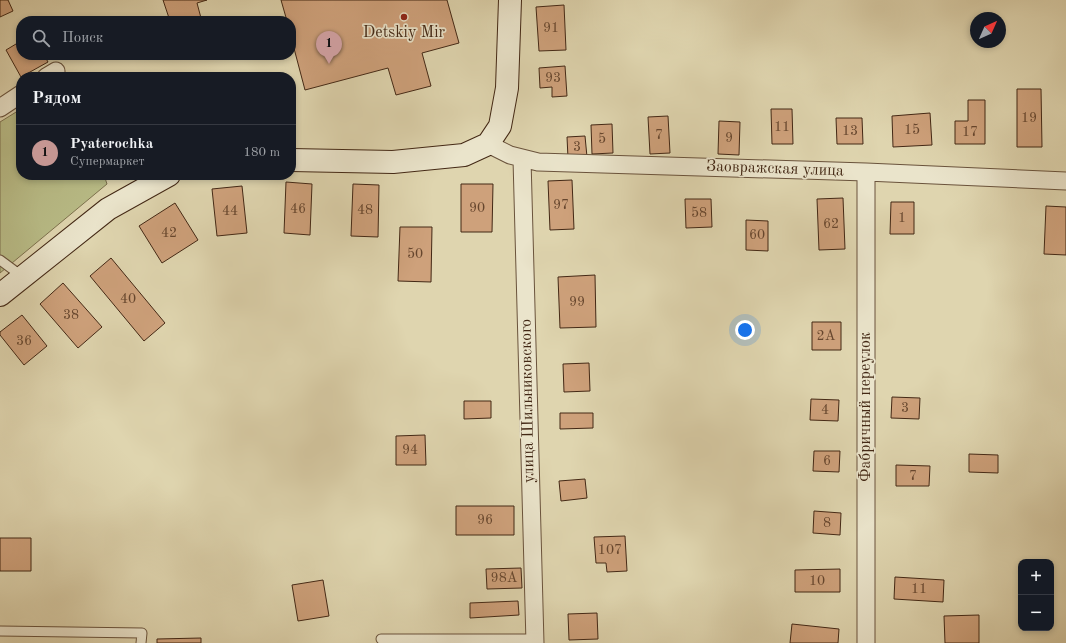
<!DOCTYPE html>
<html lang="ru">
<meta charset="utf-8">
<style>
body{margin:0;font-family:"Old Standard TT",serif;background:#242831;color:#f1f3f6}
.controls{position:absolute;right:12px;bottom:12px;display:grid;overflow:hidden;border-radius:8px;box-shadow:0 2px 6px #0003}
.controls button{width:36px;height:36px;display:grid;place-items:center;padding:0;border:0;border-bottom:1px solid #363941;background:#171b24;color:#f1f3f6;font:20px sans-serif}
.compass{position:absolute;left:970px;top:12px;width:36px;height:36px;border-radius:50%;background:#171b24;box-shadow:0 2px 6px #0003;rotate:45deg}
.you{position:absolute;left:745px;top:330px;width:14px;height:14px;margin:-10px;border:3px solid #fff;border-radius:50%;background:#1a73e8;box-shadow:0 0 0 6px #1a73e833}
.badge{display:grid;place-items:center;width:26px;height:26px;border-radius:50%;background:#c59692;color:#111;font-size:13px;font-weight:700}
.pin{position:absolute;translate:-50% -33px;filter:drop-shadow(0 1px 2px #0008)}
.pin::after{content:'';position:absolute;top:21px;width:14px;height:12px;background:inherit;clip-path:polygon(0 0,100% 0,50% 100%)}
.list{margin:0;padding:0;list-style:none}
h2{display:flex;justify-content:space-between;align-items:center;height:52px;margin:0;padding:0 16px;font-size:17px}
h2 small{font-size:13px;font-weight:400;color:#9ea1a6}
.list li{display:grid;grid-template-columns:26px 1fr auto;gap:12px;align-items:center;box-sizing:border-box;height:56px;padding:0 16px;border-top:1px solid #363941}
.list b{display:block;font-size:15px;white-space:nowrap}
.list p{margin:0;font-size:13px;white-space:nowrap;color:#9ea1a6}
.list em{font-size:13px;font-style:normal;color:#9ea1a6}
.icon{flex:none;width:22px;height:22px;fill:none;stroke:currentColor;stroke-width:2;stroke-linecap:round;stroke-linejoin:round}
.map{position:relative;flex:none;width:1066px;height:643px;overflow:hidden}
.search{position:absolute;background:#171b24;box-shadow:0 2px 6px #0003;left:16px;top:16px;width:280px;height:44px;display:flex;align-items:center;gap:10px;box-sizing:border-box;padding:0 14px;border-radius:16px;color:#9ea1a6;font-size:15px}
.panel{position:absolute;background:#171b24;box-shadow:0 2px 6px #0003;left:16px;top:72px;width:280px;height:108px;border-radius:16px}
.map>svg:first-child{display:block}
.green{fill:#b8bb86;stroke:#7e724e}
.building{fill:#cea17b;stroke:#432815}
.lines{fill:none;stroke-linecap:round;stroke-linejoin:round}
.lane-casing{stroke:#6a533c;stroke-width:11}
.street-casing{stroke:#6a533c;stroke-width:19}
.secondary-casing{stroke:#432815;stroke-width:24}
.lane{stroke:#eae4cb;stroke-width:9}
.street{stroke:#eae4cb;stroke-width:17}
.secondary{stroke:#eae4cb;stroke-width:22}
.poi-dot{fill:#8f2418;stroke:#eae4cb;stroke-width:1.5}
.labels{text-anchor:middle;dominant-baseline:central;stroke-width:3.5;stroke-linejoin:round;paint-order:stroke}
.number-label{font-size:14px;fill:#66462e}
.poi-label{font-size:16px;fill:#432815;stroke:#eae4cb}
.street-label{font-size:16px;fill:#432815;stroke:#eae4cb}
</style>
<div class="map">
<svg width="1066" height="643" viewBox="0 0 1066 643">
<rect width="100%" height="100%" fill="#dfd5af"/>
<filter id="stains"><feTurbulence type="fractalNoise" baseFrequency=".005" numOctaves="4"/><feColorMatrix values="0 0 0 0 .2 0 0 0 0 .09 0 0 0 0 .02 0 0 0 .5 -.17"/></filter>
<radialGradient id="worn" r=".72"><stop offset=".6" stop-color="#630" stop-opacity="0"/><stop offset="1" stop-color="#630" stop-opacity=".3"/></radialGradient>
<!-- green -->
<path class="green" d="M21,109V175H104L107,184L0,273V122Z"/>
<!-- building -->
<path class="building" d="M0,0H8L13,11L0,17Z
M163,0H207L197,3L201,18L191,21H170Z
M281,0H447L459,43L422,53L431,86L396,95L388,68L305,90L291,37V21H287Z
M564,5L566,50L539,51L536,7Z
M21,41V55H44L48,62L21,77L6,50Z
M565,66L567,96L552,97V87L540,88L539,68Z
M1017,89H1041L1042,147H1017Z
M968,100H985V144H955V121H968Z
M771,109H792L793,144H772Z
M930,113L932,145L893,147L892,116Z
M668,116L670,153L650,154L648,117Z
M836,118H862L863,144H837Z
M719,121L740,122L739,155L718,154Z
M612,124L613,153L592,154L591,125Z
M585,136L587,157L568,158L567,137Z
M572,180L574,229L550,230L548,181Z
M286,182L312,184L310,235L284,233Z
M353,184L379,185L378,237L351,236Z
M461,184H493L492,232H461Z
M242,186L247,233L217,236L212,189Z
M843,198L845,249L819,250L817,199Z
M685,199H711L712,227L686,228Z
M891,202H914V234H890Z
M175,203L198,240L162,263L139,226Z
M1046,206L1066,207V255L1044,254Z
M746,220L768,221V251L746,250Z
M400,227H432L431,282L398,281Z
M111,258L165,323L144,341L90,276Z
M595,275L596,327L560,328L558,277Z
M63,283L102,327L78,348L40,304Z
M22,315L47,346L24,365L0,335V332Z
M812,322H841V350H812Z
M589,363L590,391L564,392L563,364Z
M892,397L920,398L919,419L891,418Z
M811,399L839,400L838,421L810,420Z
M464,401H491V418L464,419Z
M560,413H593V428L560,429Z
M425,435L426,465H396V436Z
M814,451H840L839,472L813,471Z
M969,454L998,455V473L969,472Z
M896,465L930,466L929,486H896Z
M585,479L587,498L561,501L559,481Z
M456,506H514V535H456Z
M814,511L841,513L840,535L813,533Z
M625,536L627,571L607,572L606,563H596L594,537Z
M0,538H31V571H0Z
M521,568L522,588L487,589L486,569Z
M840,569V592H795V570Z
M895,577L944,580L943,602L894,599Z
M323,580L329,616L298,621L292,585Z
M518,601L519,615L470,618V603Z
M597,613L598,639L569,640L568,614Z
M979,615V643H945L944,616Z
M792,624L839,629L838,643H790Z
M201,638V643H157V639Z"/>
<g class="lines">
<!-- lane casing -->
<g class="lane-casing">
<path id="lane" d="M0,260L23,277
M0,631L142,633L141,643
M381,639H535"/>
</g>
<!-- street casing -->
<g class="street-casing">
<path id="street" d="M46,77L56,71
M0,108L21,94
M488,144L510,155L538,162L866,172L1066,181
M522,159L535,643
M866,172V643"/>
</g>
<!-- secondary casing -->
<g class="secondary-casing">
<path id="secondary" d="M291,160L393,162L464,155L488,144L500,126L507,88L510,0
M0,295L108,209L169,175"/>
</g>
<!-- lane -->
<use href="#lane" class="lane"/>
<!-- street -->
<use href="#street" class="street"/>
<!-- secondary -->
<use href="#secondary" class="secondary"/>
</g>
<!-- markers -->
<circle class="poi-dot" cx="404" cy="17" r="4"/>
<g class="labels">
<!-- number labels -->
<g class="number-label">
<text x="551" y="28">91</text>
<text x="553" y="78">93</text>
<text x="1029" y="118">19</text>
<text x="782" y="127">11</text>
<text x="912" y="130">15</text>
<text x="850" y="131">13</text>
<text x="970" y="132">17</text>
<text x="659" y="135">7</text>
<text x="729" y="138">9</text>
<text x="602" y="139">5</text>
<text x="577" y="147">3</text>
<text x="561" y="205">97</text>
<text x="477" y="208">90</text>
<text x="298" y="209">46</text>
<text x="365" y="210">48</text>
<text x="230" y="211">44</text>
<text x="699" y="213">58</text>
<text x="902" y="218">1</text>
<text x="831" y="224">62</text>
<text x="169" y="233">42</text>
<text x="757" y="235">60</text>
<text x="415" y="254">50</text>
<text x="128" y="299">40</text>
<text x="577" y="302">99</text>
<text x="71" y="315">38</text>
<text x="826" y="336">2А</text>
<text x="24" y="341">36</text>
<text x="905" y="408">3</text>
<text x="825" y="410">4</text>
<text x="410" y="450">94</text>
<text x="827" y="461">6</text>
<text x="913" y="476">7</text>
<text x="485" y="520">96</text>
<text x="827" y="523">8</text>
<text x="610" y="550">107</text>
<text x="504" y="578">98А</text>
<text x="817" y="581">10</text>
<text x="919" y="589">11</text>
</g>
<!-- poi labels -->
<g class="poi-label">
<text x="404" y="33">Detskiy Mir</text>
</g>
<!-- street labels -->
<g class="street-label">
<text transform="translate(775 169) rotate(2)">Заовражская улица</text>
<text transform="translate(528 401) rotate(-91)">улица Шильниковского</text>
<text transform="translate(866 407) rotate(-90)">Фабричный переулок</text>
</g>
</g>
<rect width="100%" height="100%" filter="url(#stains)"/>
<rect width="100%" height="100%" fill="url(#worn)"/>
</svg>
<div class="controls">
<button>+</button>
<button>−</button>
</div>
<svg class="compass" viewBox="-18 -18 36 36"><path d="M0-13l5 13h-10z" fill="#e53935"/><path d="M0 13l5-13h-10z" fill="#9ea1a6"/></svg>
<div class="you"></div>
<div class="pin badge" style="left:329px;top:64px">1</div>
<div class="search"><svg class="icon" aria-label="search" viewBox="0 0 24 24"><circle cx="10" cy="10" r="6"/><path d="M15 15l6 6"/></svg>Поиск</div>
<section class="panel">
<h2>Рядом<small></small></h2>
<ul class="list">
<li><span class="badge">1</span><div><b>Pyaterochka</b><p>Супермаркет</p></div><em>180 m</em></li>
</ul>
</section>
</div>
